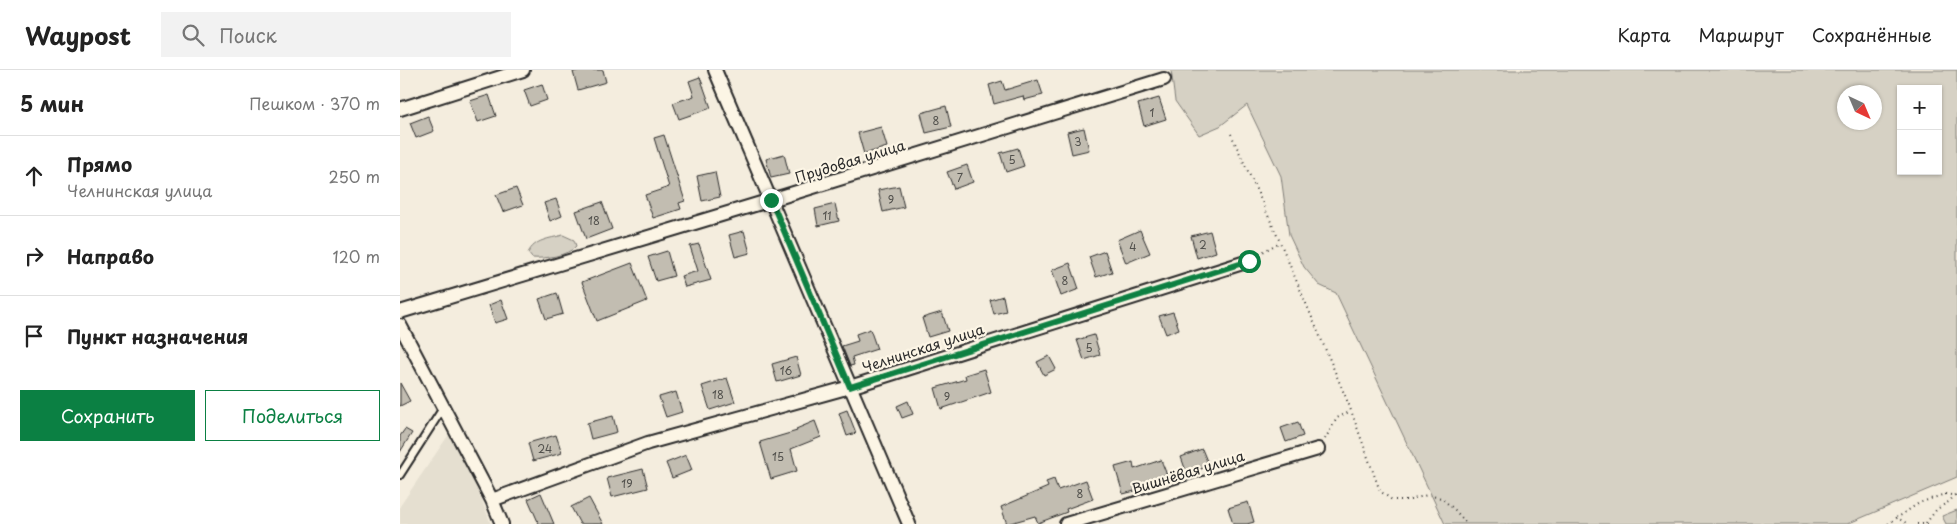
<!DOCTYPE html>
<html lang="ru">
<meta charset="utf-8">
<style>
body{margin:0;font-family:"Playpen Sans",sans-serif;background:#f2f2f2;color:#222}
.controls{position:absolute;right:15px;top:15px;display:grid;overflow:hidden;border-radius:0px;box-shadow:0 1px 4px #0004}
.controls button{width:45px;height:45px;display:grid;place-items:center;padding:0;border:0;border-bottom:1px solid #e0e0e0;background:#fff;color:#222;font:25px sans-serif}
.compass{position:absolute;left:1437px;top:15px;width:45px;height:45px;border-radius:50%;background:#fff;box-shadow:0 1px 4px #0004;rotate:136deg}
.stop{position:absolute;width:15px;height:15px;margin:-11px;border:4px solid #0b8043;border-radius:50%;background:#fff}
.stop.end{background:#0b8043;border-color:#fff;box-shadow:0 1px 5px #0008}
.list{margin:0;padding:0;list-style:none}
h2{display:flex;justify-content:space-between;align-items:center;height:65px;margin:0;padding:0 20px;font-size:21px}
h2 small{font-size:16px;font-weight:400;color:#767676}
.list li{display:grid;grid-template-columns:32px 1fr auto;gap:15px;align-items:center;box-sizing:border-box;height:80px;padding:0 20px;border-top:1px solid #e0e0e0}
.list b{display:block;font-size:19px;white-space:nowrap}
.list p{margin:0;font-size:16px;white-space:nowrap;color:#767676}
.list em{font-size:16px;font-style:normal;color:#767676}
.actions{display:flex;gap:10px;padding:15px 20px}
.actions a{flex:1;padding:11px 0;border:1px solid #0b8043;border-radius:0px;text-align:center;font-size:18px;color:#0b8043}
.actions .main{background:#0b8043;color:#fff}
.icon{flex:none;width:28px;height:28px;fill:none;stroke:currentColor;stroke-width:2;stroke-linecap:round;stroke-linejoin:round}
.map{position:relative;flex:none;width:1557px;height:454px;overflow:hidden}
header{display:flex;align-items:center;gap:30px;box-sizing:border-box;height:70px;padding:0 25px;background:#fff;border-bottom:1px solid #e0e0e0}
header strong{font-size:24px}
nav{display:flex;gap:28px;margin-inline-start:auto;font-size:18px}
.search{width:350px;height:45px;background:#f2f2f2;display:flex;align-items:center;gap:12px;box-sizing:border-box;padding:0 18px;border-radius:0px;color:#767676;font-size:19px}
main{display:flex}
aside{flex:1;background:#fff}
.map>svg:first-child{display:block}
.built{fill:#e5dfd0}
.green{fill:#d6d1c4;stroke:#807e78;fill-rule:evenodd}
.building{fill:#c2bdb1;stroke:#2b2b2b}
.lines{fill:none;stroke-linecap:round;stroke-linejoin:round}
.lane-casing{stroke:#2b2b2b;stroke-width:10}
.street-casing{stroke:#2b2b2b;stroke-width:16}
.path{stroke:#2b2b2b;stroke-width:2;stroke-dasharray:1 4;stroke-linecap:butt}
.lane{stroke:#fcf5e5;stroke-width:6}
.street{stroke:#fcf5e5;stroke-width:12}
.route{stroke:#0b8043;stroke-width:6}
.labels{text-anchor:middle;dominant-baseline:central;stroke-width:4.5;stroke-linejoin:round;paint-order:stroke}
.number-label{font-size:11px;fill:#51504c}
.street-label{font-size:14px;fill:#2b2b2b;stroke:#fcf5e5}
</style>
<header>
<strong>Waypost</strong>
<div class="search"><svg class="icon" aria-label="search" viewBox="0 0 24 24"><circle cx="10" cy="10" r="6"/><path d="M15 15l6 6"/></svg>Поиск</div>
<nav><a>Карта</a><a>Маршрут</a><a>Сохранённые</a></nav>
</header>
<main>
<aside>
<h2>5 мин<small>Пешком · 370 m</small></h2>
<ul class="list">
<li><svg class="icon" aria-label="ahead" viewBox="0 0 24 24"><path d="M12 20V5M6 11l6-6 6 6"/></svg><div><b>Прямо</b><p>Челнинская улица</p></div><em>250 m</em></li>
<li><svg class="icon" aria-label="right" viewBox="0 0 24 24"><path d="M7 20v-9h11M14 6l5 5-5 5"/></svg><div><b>Направо</b></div><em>120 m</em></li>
<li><svg class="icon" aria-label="arrive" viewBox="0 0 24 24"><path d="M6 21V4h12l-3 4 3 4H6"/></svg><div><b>Пункт назначения</b></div></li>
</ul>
<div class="actions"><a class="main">Сохранить</a><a>Поделиться</a></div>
</aside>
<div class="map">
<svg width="1557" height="454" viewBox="0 0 1557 454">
<rect width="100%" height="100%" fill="#f4edde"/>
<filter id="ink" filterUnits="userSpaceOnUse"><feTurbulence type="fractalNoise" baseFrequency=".02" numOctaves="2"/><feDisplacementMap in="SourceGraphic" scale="10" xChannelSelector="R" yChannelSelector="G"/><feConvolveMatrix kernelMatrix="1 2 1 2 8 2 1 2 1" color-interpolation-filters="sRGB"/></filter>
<g filter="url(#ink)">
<!-- built -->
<path class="built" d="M54,357L91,454H0V436Z"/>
<!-- green -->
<path class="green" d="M771,0H1557V407L1447,454H1045L936,223L919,215L904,197L889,165L881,106L847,35L820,56L799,65L775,31ZM1501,19H1538V101H1501ZM1444,22H1474V52H1444Z
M163,165L174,170L176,176C168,186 144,189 132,188L128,183C135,169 149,169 163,165Z
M1557,440V454H1546L1542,446Z"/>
<!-- building -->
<path class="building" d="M180,0H203L206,12L178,20L173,2Z
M300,7L311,38L279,49L273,33L294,26L289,11Z
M638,10L643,25L624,30L623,26L594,34L589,15L602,11L605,20Z
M142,14L147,30L130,36L124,20Z
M89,25L96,46L78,52L70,31Z
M759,28L766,49L744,56L738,34Z
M546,36L551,57L526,63L521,43Z
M28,46L34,61L16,68L10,53Z
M481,57L487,77L464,84L458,63Z
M684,58L689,80L672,84L667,62Z
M264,65L285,131L279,133L281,139L253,148L245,125L269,117L254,68Z
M618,78L624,96L606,102L600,83Z
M384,84L389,104L371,108L366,89Z
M567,95L573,112L554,119L547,102Z
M315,102L320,127L302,131L297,106Z
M499,116L504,137L483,142L478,120Z
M116,118L123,135L103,142L96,125Z
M156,129L162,146L150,151L144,133Z
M202,132L212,159L186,169L176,141Z
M435,134L439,151L418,156L415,139Z
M740,160L750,183L726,193L717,170Z
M344,161L350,183L335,187L329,165Z
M810,161L816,182L797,188L791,166Z
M299,174L311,210L285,217L281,206L298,201L290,176Z
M267,181L274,206L256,211L248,187Z
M705,181L712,202L696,207L689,187Z
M232,193L247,231L197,251L182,212Z
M670,193L679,219L661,226L652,200Z
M157,223L163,244L146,249L139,229Z
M603,226L606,241L594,244L590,230Z
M101,230L108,249L95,253L89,235Z
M542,242L548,261L528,267L522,248Z
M773,242L779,259L766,264L759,246Z
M470,259L477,279L452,287L454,295L450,296L442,276L458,271L456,264Z
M694,265L700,285L684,290L677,270Z
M649,286L656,299L644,305L637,292Z
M396,287L401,305L377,312L372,294Z
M584,299L591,322L541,339L535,318L566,309L565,305Z
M327,308L335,332L310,340L302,316Z
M0,313L10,331L0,336Z
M276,322L282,342L266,347L259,327Z
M508,331L513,344L502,348L497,336Z
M447,340L456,363L447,366L439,343Z
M213,346L217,362L191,369L187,353Z
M415,351L421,367L391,379L397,401L371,409L360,372L397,361L396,359Z
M898,352L903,366L886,372L881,358Z
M5,359L12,363L0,382V366Z
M156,365L162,383L133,391L128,373Z
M802,379L809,396L787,404L781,387Z
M286,385L292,400L272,408L266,393Z
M761,390L767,405L734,416L735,421L723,424L715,397L733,392L734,399Z
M243,399L248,418L212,427L207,408Z
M654,409L658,420L686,410L693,429L666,439L667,442L638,453L635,446L607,454L601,437L648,417L646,412Z
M141,423L154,454H139L128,429Z
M189,428L203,454H180L171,437Z
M848,432L854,452L847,454H833L828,438Z"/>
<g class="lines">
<!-- lane casing -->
<g class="lane-casing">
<path id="lane" d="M0,405L43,338"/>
</g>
<!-- street casing -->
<g class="street-casing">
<path id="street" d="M315,0L509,454
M0,39L123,0
M0,242L371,130L764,9
M0,255L92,430L102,454
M92,430L248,373L450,317L849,191
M666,454L918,379"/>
</g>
<!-- path -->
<path class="path" d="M831,64L880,172L949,335L980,421L992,430H1010L1027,425L1041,428L1054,439L1067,454
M859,184L880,172
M925,369L937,348L951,341
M1496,447L1508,454
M1526,453L1537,439L1550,431L1557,422
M1488,454L1519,433L1545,424L1557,426
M1517,454H1529"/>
<!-- lane -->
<use href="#lane" class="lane"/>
<!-- street -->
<use href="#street" class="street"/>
</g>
</g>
<g class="lines" filter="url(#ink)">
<!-- route -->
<path class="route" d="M371,130L450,317L849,191"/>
</g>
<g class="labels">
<!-- number labels -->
<g class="number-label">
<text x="752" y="42">1</text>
<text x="536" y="50">8</text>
<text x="678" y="71">3</text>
<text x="612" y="89">5</text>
<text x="560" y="107">7</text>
<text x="491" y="129">9</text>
<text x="427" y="145">11</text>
<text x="194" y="150">18</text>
<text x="803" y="174">2</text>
<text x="733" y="176">4</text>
<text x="665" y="210">8</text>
<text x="689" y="277">5</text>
<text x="386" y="300">16</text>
<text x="318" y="324">18</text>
<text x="547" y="326">9</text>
<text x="145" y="378">24</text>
<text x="378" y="386">15</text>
<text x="227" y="413">19</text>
<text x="680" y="423">8</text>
</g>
<!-- street labels -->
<g class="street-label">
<text transform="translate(450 91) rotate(-17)">Прудовая улица</text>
<text transform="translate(523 278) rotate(-18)">Челнинская улица</text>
<text transform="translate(788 402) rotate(-17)">Вишнёвая улица</text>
</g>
</g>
</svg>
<div class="controls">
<button>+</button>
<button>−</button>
</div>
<svg class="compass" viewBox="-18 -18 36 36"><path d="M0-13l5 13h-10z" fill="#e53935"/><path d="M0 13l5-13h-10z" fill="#767676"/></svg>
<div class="stop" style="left:849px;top:191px"></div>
<div class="stop end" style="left:371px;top:130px"></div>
</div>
</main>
